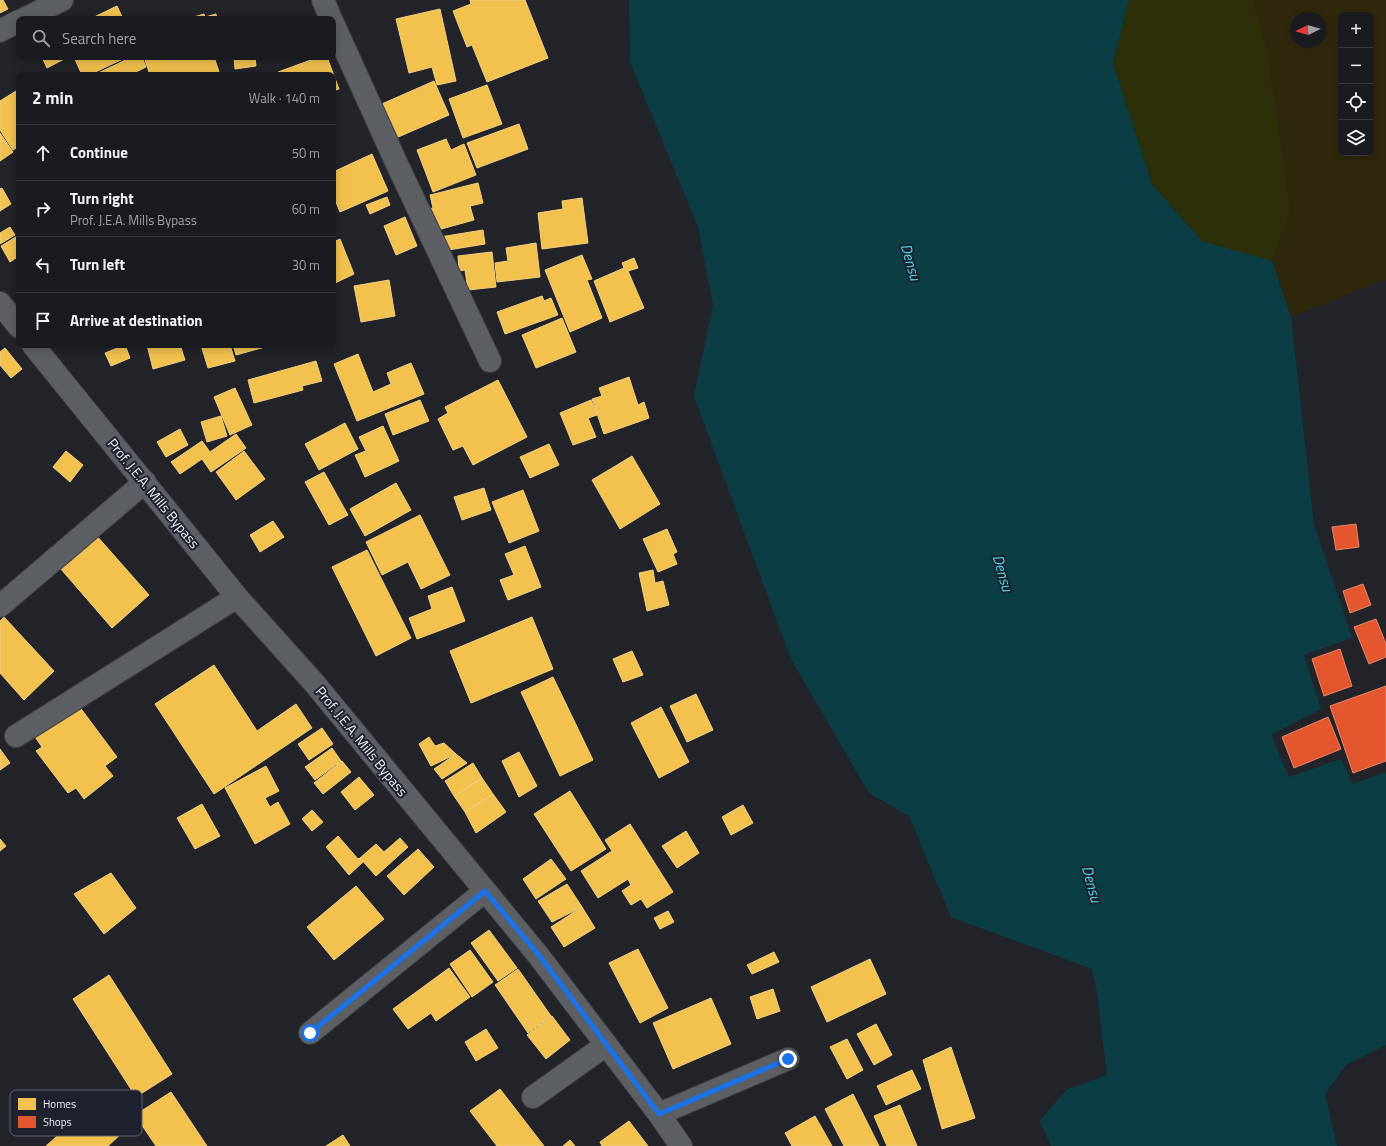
<!DOCTYPE html>
<meta charset="utf-8">
<style>
body{margin:0;font-family:"Titillium Web",sans-serif;background:#232429;color:#f1f3f6}
.controls{position:absolute;right:12px;top:12px;display:grid;overflow:hidden;border-radius:8px;box-shadow:0 2px 10px #0003}
.controls button{width:36px;height:36px;display:grid;place-items:center;padding:0;border:0;border-bottom:1px solid #38393e;background:#1a1b20;color:#f1f3f6;font:20px sans-serif}
.compass{position:absolute;left:1290px;top:12px;width:36px;height:36px;border-radius:50%;background:#1a1b20;box-shadow:0 2px 10px #0003;rotate:265deg}
.stop{position:absolute;width:12px;height:12px;margin:-9px;border:3px solid #1a73e8;border-radius:50%;background:#fff}
.stop.end{background:#1a73e8;border-color:#fff;box-shadow:0 1px 4px #0008}
.list{margin:0;padding:0;list-style:none}
h2{display:flex;justify-content:space-between;align-items:center;height:52px;margin:0;padding:0 16px;font-size:17px}
h2 small{font-size:13px;font-weight:400;color:#9fa1a5}
.list li{display:grid;grid-template-columns:26px 1fr auto;gap:12px;align-items:center;box-sizing:border-box;height:56px;padding:0 16px;border-top:1px solid #38393e}
.list b{display:block;font-size:15px;white-space:nowrap}
.list p{margin:0;font-size:13px;white-space:nowrap;color:#9fa1a5}
.list em{font-size:13px;font-style:normal;color:#9fa1a5}
.icon{flex:none;width:22px;height:22px;fill:none;stroke:currentColor;stroke-width:2;stroke-linecap:round;stroke-linejoin:round}
.map{position:relative;flex:none;width:1386px;height:1146px;overflow:hidden}
.search{position:absolute;background:#1a1b20;box-shadow:0 2px 10px #0003;left:16px;top:16px;width:320px;height:44px;display:flex;align-items:center;gap:10px;box-sizing:border-box;padding:0 14px;border-radius:8px;color:#9fa1a5;font-size:15px}
.panel{position:absolute;background:#1a1b20;box-shadow:0 2px 10px #0003;left:16px;top:72px;width:320px;height:276px;border-radius:8px}
.map>svg:first-child{display:block}
.green{fill:#2c2f08}
.sand{fill:#30280d;fill-rule:evenodd}
.water{fill:#0b3d44}
.homes{fill:#f2c14e;stroke:#f1d082}
.shops{fill:#e4572e;stroke:#e7866b}
.lines{fill:none;stroke-linecap:round;stroke-linejoin:round}
.minor-casing{stroke:#3d3f44;stroke-width:24}
.minor{stroke:#5c5f63;stroke-width:22}
.route{stroke:#1a73e8;stroke-width:5}
.labels{text-anchor:middle;dominant-baseline:central;stroke-width:4;stroke-linejoin:round;paint-order:stroke}
.street-label{font-size:14px;fill:#eef2fa;stroke:#1e222e}
.water-label{font-size:15px;font-style:italic;fill:#4cdaed;stroke:#1e222e}
.key{fill:#1e222e;stroke:#5c606b;stroke-width:1}
.key-label{font-size:11px;fill:#eef2fa}
</style>
<div class="map">
<svg width="1386" height="1146" viewBox="0 0 1386 1146">
<rect width="100%" height="100%" fill="#22242a"/>
<!-- green -->
<path class="green" d="M1129,0H1253L1267,48L1291,211L1272,261L1202,241L1152,184L1113,63Z"/>
<!-- sand -->
<path class="sand" d="M1253,0H1386V279L1291,317L1272,261L1291,211L1267,48ZM1341,15H1371V153H1341ZM1296,18H1320V42H1296Z"/>
<!-- water -->
<path class="water" d="M629,0H1129L1113,63L1152,184L1202,241L1272,261L1291,317L1314,525L1352,638L1304,655L1321,709L1271,735L1289,777L1341,759L1353,784L1386,772V1045L1346,1065L1325,1094L1337,1146H1051L1040,1121L1066,1090L1107,1075L1097,993L1092,969L951,917L909,816L869,793L791,659L694,396L713,305L698,227L630,62Z"/>
<!-- homes -->
<path class="homes" d="M0,0H3L8,9L0,13Z
M470,0H525L548,58L487,82L472,45L467,47L453,11L471,4Z
M117,6L123,19H90Z
M440,9L456,81L437,85L432,67L409,73L396,19Z
M204,14L205,17L216,14L217,19H187Z
M42,57H68L47,68Z
M74,57H127L89,75H82Z
M132,57H142L146,67L136,72L138,75H94Z
M144,57H169L170,61L181,57H214L220,75H150Z
M234,57H255L256,66L235,69Z
M319,57H327L339,89L333,91V75H279L278,72Z
M434,81L449,115L389,141L375,107Z
M487,85L502,124L463,138L449,99Z
M16,91L19,96V146L13,150L0,130V101Z
M519,124L528,149L477,168L467,143Z
M0,133L13,152L0,161Z
M446,139L451,150L464,144L476,175L433,192L417,150Z
M372,154L388,191L340,212L333,195V172Z
M478,183L483,203L470,206L474,220L434,231L429,209L433,208L430,195Z
M2,188L11,204L0,211V189Z
M387,197L390,205L370,214L366,205Z
M582,198L588,243L542,249L538,213L563,209L562,201Z
M405,217L417,246L396,255L384,226Z
M10,227L15,235L0,244V233Z
M483,230L485,244L442,251L440,237Z
M19,235V256L10,262L1,246Z
M340,239L354,274L333,284V242Z
M536,243L540,277L497,282L495,263L508,261L506,248Z
M492,252L496,287L468,290L465,270L459,271L458,256Z
M582,255L592,279L587,280L602,318L570,332L545,270Z
M634,258L638,268L628,271L644,308L610,322L594,281L624,268L622,263Z
M389,280L395,316L361,322L354,286Z
M542,296L544,301L551,298L558,315L505,334L497,312Z
M562,318L576,352L536,368L522,335Z
M125,345L130,358L111,366L105,353Z
M147,345H180L185,360L153,369Z
M201,345H230L235,361L208,368Z
M233,345H264L265,347L236,355Z
M5,348L22,369L11,378L0,365V352Z
M358,354L373,392L391,384L387,373L411,363L424,394L357,421L334,364Z
M316,361L322,381L302,386L303,390L254,403L248,380Z
M629,377L638,405L644,402L649,418L604,434L592,399L602,396L599,388Z
M498,380L527,437L473,465L463,446L453,450L438,419L448,413L445,407Z
M235,388L252,425L230,435L214,397Z
M420,400L429,421L393,435L385,414Z
M591,400L597,415L588,418L596,437L573,445L560,413Z
M221,416L227,436L207,442L201,422Z
M345,423L358,449L319,470L305,444Z
M383,426L399,461L365,477L355,455L366,451L359,437Z
M180,429L188,445L166,457L157,442Z
M236,434L246,448L211,472L202,459L180,474L171,462L202,441L210,452Z
M549,444L559,465L530,478L520,457Z
M66,451L83,465L70,482L53,467Z
M244,451L265,479L236,500L216,472Z
M632,456L660,504L620,529L592,480Z
M324,472L348,515L329,525L305,482Z
M396,483L411,510L365,536L350,509Z
M484,488L491,510L462,520L454,497Z
M523,490L539,531L509,543L492,502Z
M420,515L450,575L421,589L408,562L382,575L366,542Z
M273,521L284,537L260,552L250,535Z
M667,529L677,552L673,554L677,564L658,572L643,539Z
M96,535L149,595L112,628L60,568Z
M525,546L541,587L508,600L500,580L514,575L505,554Z
M367,550L411,638L376,656L332,567Z
M653,570L655,583L663,581L669,605L647,611L639,573Z
M452,587L465,621L417,639L409,618L432,609L428,596Z
M4,617L54,671L24,700L0,673V621Z
M532,617L553,669L471,703L450,651Z
M632,651L643,675L623,682L613,659Z
M214,665L257,731L296,704L312,728L214,794L155,704Z
M553,677L593,760L560,776L521,692Z
M696,694L713,730L687,742L670,706Z
M76,702L117,757L105,766L113,776L84,799L76,788L68,793L36,751L42,747L33,734Z
M661,707L689,762L659,778L631,723Z
M322,728L333,744L309,760L298,744Z
M429,737L435,746L444,743L456,754L431,766L419,744Z
M332,748L341,761L315,780L305,767Z
M0,749L10,763L0,770Z
M519,752L537,786L519,797L502,761Z
M456,754L467,763L442,779L434,769Z
M342,761L351,772L323,794L314,783Z
M473,763L482,778L454,796L445,781Z
M266,766L279,791L265,798L270,807L278,802L290,824L255,844L225,788Z
M359,777L374,795L355,810L341,792Z
M482,778L493,794L465,812L454,796Z
M570,791L606,849L571,871L534,814Z
M493,794L506,812L476,833L465,812Z
M202,804L220,836L195,849L177,818Z
M743,805L753,823L731,835L722,817Z
M312,810L323,822L312,831L302,819Z
M630,824L673,892L647,908L641,899L631,905L622,891L631,885L628,879L598,898L581,871L612,851L605,840Z
M686,831L699,853L677,868L662,846Z
M338,836L358,859L359,858L363,862L349,875L326,847Z
M400,838L408,847L376,876L360,858L376,844L384,852Z
M0,839L6,846L0,851Z
M418,849L434,867L404,895L387,876Z
M551,859L566,879L536,899L523,879Z
M111,873L136,908L104,934L74,894Z
M567,884L582,907L552,922L538,901Z
M356,886L384,919L334,960L307,927Z
M582,907L595,928L564,947L551,927Z
M668,911L674,922L660,929L654,918Z
M489,930L517,968L498,981L471,943Z
M638,949L668,1008L640,1023L609,963Z
M470,950L493,982L472,997L450,964Z
M774,952L779,962L752,974L747,965Z
M870,959L886,994L827,1022L811,987Z
M449,968L470,997L436,1021L431,1013L408,1029L393,1009Z
M518,969L551,1016L528,1033L495,985Z
M109,975L172,1074L136,1097L73,999Z
M773,989L780,1011L757,1019L750,997Z
M711,998L731,1044L673,1069L653,1023Z
M552,1016L570,1040L546,1059L527,1035Z
M876,1024L892,1055L874,1065L857,1034Z
M486,1029L498,1048L476,1061L465,1042Z
M847,1039L863,1070L847,1079L830,1047Z
M951,1047L975,1118L942,1129L923,1060Z
M912,1070L921,1089L886,1105L877,1086Z
M500,1089L544,1146H497L470,1111Z
M171,1092L207,1146H156L135,1115Z
M853,1094L879,1146H844L825,1109Z
M94,1103L122,1133L108,1146H46Z
M900,1105L917,1146H887L874,1116Z
M815,1116L832,1146H792L785,1133Z
M629,1121L648,1146H602L600,1142Z
M343,1135L350,1146H326Z
M570,1140L575,1146H563Z"/>
<!-- shops -->
<path class="shops" d="M1356,524L1359,547L1336,550L1332,527Z
M1363,584L1371,605L1350,613L1343,591Z
M1376,619L1386,644V657L1369,664L1354,627Z
M1340,649L1352,686L1324,696L1312,659Z
M1386,686V761L1353,773L1330,706Z
M1328,717L1341,749L1294,768L1282,737Z"/>
<g class="lines">
<!-- minor casing -->
<g class="minor-casing">
<path id="minor" d="M323,0L331,19
M24,19L62,0
M333,23L396,162L490,361
M0,31L19,21
M0,303L19,327
M33,345L237,597L315,684L538,955L659,1114L681,1146
M0,606L145,482
M16,736L237,597
M310,1033L485,891
M533,1097L606,1045
M659,1114L788,1059"/>
</g>
<!-- minor -->
<use href="#minor" class="minor"/>
</g>
<g class="lines">
<!-- route -->
<path class="route" d="M310,1033L485,891L538,954L659,1114L788,1059"/>
</g>
<g class="labels">
<!-- street labels -->
<g class="street-label">
<text transform="translate(154 493) rotate(51)">Prof. J.E.A. Mills Bypass</text>
<text transform="translate(362 741) rotate(51)">Prof. J.E.A. Mills Bypass</text>
</g>
<!-- water labels -->
<g class="water-label">
<text transform="translate(911 262) rotate(74)">Densu</text>
<text transform="translate(1003 573) rotate(74)">Densu</text>
<text transform="translate(1092 884) rotate(75)">Densu</text>
</g>
</g>
<!-- legend -->
<rect x="10" y="1090" width="132" height="46" rx="6" class="key"/>
<rect x="18" y="1098" width="18" height="12" fill="#f2c14e"/>
<rect x="18" y="1116" width="18" height="12" fill="#e4572e"/>
<g class="key-label">
<text x="43" y="1108">Homes</text>
<text x="43" y="1126">Shops</text>
</g>
</svg>
<div class="controls">
<button>+</button>
<button>−</button>
<button><svg class="icon" aria-label="locate" viewBox="0 0 24 24"><circle cx="12" cy="12" r="6"/><path d="M12 2v4M12 18v4M2 12h4M18 12h4"/></svg></button>
<button><svg class="icon" aria-label="layers" viewBox="0 0 24 24"><path d="M12 4l9 5-9 5-9-5zM3 14l9 5 9-5"/></svg></button>
</div>
<svg class="compass" viewBox="-18 -18 36 36"><path d="M0-13l5 13h-10z" fill="#e53935"/><path d="M0 13l5-13h-10z" fill="#9fa1a5"/></svg>
<div class="stop" style="left:310px;top:1033px"></div>
<div class="stop end" style="left:788px;top:1059px"></div>
<div class="search"><svg class="icon" aria-label="search" viewBox="0 0 24 24"><circle cx="10" cy="10" r="6"/><path d="M15 15l6 6"/></svg>Search here</div>
<section class="panel">
<h2>2 min<small>Walk · 140 m</small></h2>
<ul class="list">
<li><svg class="icon" aria-label="ahead" viewBox="0 0 24 24"><path d="M12 20V5M6 11l6-6 6 6"/></svg><div><b>Continue</b></div><em>50 m</em></li>
<li><svg class="icon" aria-label="right" viewBox="0 0 24 24"><path d="M7 20v-9h11M14 6l5 5-5 5"/></svg><div><b>Turn right</b><p>Prof. J.E.A. Mills Bypass</p></div><em>60 m</em></li>
<li><svg class="icon" aria-label="left" viewBox="0 0 24 24"><path d="M17 20v-9H6M10 6l-5 5 5 5"/></svg><div><b>Turn left</b></div><em>30 m</em></li>
<li><svg class="icon" aria-label="arrive" viewBox="0 0 24 24"><path d="M6 21V4h12l-3 4 3 4H6"/></svg><div><b>Arrive at destination</b></div></li>
</ul>
</section>
</div>
